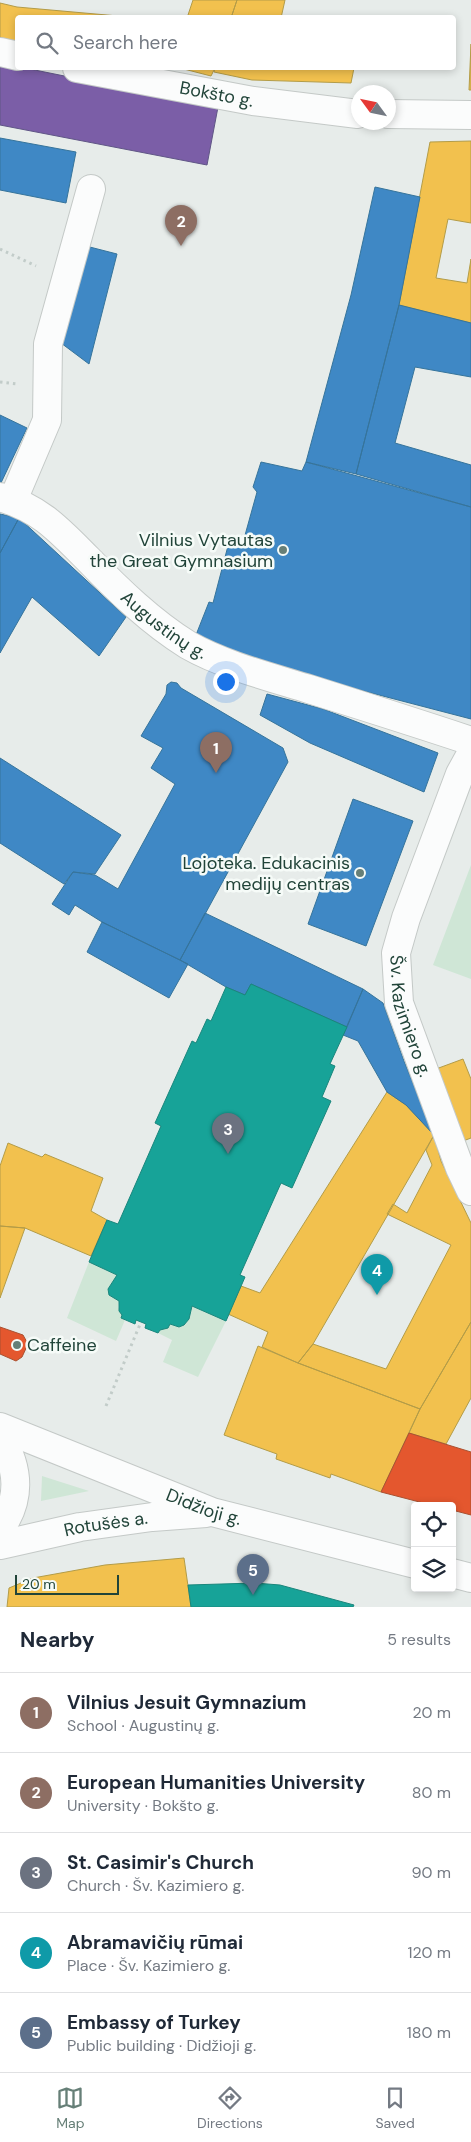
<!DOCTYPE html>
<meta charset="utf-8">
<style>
body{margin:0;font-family:"DM Sans",sans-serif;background:#f6f6f7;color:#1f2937}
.controls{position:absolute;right:15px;bottom:15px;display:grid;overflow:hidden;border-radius:5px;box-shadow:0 2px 8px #0003}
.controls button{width:45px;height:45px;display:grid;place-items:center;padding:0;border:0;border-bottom:1px solid #e0e1e3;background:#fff;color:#1f2937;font:25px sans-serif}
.compass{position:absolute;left:351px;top:85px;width:45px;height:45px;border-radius:50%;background:#fff;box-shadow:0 2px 8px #0003;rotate:303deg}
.scale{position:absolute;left:15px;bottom:12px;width:104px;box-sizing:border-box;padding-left:5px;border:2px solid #214439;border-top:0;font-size:14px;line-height:18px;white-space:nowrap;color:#214439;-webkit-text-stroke:4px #f6fbf8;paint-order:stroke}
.you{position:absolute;left:225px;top:681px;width:18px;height:18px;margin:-12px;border:4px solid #fff;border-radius:50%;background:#1a73e8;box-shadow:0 0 0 8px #1a73e833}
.badge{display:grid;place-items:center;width:32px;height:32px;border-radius:50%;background:#667f77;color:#fff;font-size:16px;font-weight:700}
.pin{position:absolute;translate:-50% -41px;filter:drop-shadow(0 1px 2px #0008)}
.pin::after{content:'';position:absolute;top:26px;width:18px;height:15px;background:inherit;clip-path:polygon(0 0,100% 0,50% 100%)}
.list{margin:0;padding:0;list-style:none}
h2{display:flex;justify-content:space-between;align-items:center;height:65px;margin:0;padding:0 20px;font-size:21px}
h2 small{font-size:16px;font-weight:400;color:#747a83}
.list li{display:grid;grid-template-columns:32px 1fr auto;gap:15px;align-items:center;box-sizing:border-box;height:80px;padding:0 20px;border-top:1px solid #e0e1e3}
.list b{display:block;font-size:19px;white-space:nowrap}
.list p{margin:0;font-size:16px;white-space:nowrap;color:#747a83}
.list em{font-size:16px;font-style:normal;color:#747a83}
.icon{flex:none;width:28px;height:28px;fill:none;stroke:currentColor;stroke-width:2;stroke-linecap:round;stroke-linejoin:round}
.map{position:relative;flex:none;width:471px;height:1607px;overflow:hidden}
.search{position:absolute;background:#fff;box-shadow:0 2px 8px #0003;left:15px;right:15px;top:15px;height:55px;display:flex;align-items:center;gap:12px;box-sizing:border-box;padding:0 18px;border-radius:5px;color:#747a83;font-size:19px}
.sheet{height:465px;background:#fff}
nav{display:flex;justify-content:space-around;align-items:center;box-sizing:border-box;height:70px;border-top:1px solid #e0e1e3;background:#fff;font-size:14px;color:#747a83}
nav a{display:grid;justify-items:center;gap:2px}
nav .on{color:#667f77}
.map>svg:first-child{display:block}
.green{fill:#cfe6d6}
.homes{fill:#f2c14e;stroke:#b39c48}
.shops{fill:#e4572e;stroke:#aa5131}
.offices{fill:#7b5ea7;stroke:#605686}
.schools{fill:#3f88c5;stroke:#36749b}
.public{fill:#17a398;stroke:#1a867c}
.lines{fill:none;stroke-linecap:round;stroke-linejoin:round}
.minor-casing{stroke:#c4c9c7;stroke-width:30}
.path{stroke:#c2ccc9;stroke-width:3;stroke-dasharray:2.5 4;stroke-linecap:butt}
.minor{stroke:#fbfcfc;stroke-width:28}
.poi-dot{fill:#667f77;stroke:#f6fbf8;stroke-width:2}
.labels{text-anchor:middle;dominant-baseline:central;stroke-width:5;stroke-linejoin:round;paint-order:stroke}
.street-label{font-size:18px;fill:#214439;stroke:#f6fbf8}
.poi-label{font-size:18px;fill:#214439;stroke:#f6fbf8;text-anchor:end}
</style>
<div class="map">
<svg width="471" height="1607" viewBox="0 0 471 1607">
<rect width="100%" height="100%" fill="#e7ecea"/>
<!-- green -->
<path class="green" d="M471,865V979L433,965Z
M89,1262L117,1275L108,1289L109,1295L119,1301L118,1307L122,1315L121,1318L125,1320L116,1341L67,1318Z
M192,1306L226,1321L198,1377L163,1362L172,1340L158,1333L160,1330L164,1329L170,1324C190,1331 186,1320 192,1306Z
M42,1476L89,1491L41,1501Z"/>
<!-- homes -->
<path class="homes" d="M193,0H237L231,18H187Z
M237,0H285L281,18H231Z
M0,3L17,7L118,16V18H18V45L0,42Z
M471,44V90H469Z
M180,68H215L211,76Z
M215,68H354L351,83L252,80L214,72Z
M471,141V223L448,219L436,278L467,283L471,259V323L399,305L430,142Z
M463,1059L471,1079V1138L463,1141L436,1069Z
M387,1092L406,1105L434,1135L313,1344L298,1363L262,1347L268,1332L228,1314L241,1286L260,1293Z
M434,1135L441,1161L471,1223V1322L420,1409L298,1363L313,1344L386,1369L451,1245L387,1214L393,1204L407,1213L432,1165L426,1150Z
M8,1143L42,1157L45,1154L103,1178L91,1211L107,1220L91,1256L25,1228L0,1226V1166Z
M0,1226L25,1228L0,1298Z
M471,1322V1398L446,1444L409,1433L420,1409Z
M258,1346L298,1363L420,1409L381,1492L331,1474L330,1478L276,1459L277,1454L224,1435Z
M184,1558L191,1607H7L9,1588L33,1578L105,1565Z"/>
<!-- shops -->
<path class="shops" d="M0,1327L23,1335L28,1344L22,1357L16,1361L0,1354Z
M409,1433L471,1452V1515L452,1510V1506H435L381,1492Z"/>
<!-- offices -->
<path class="offices" d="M0,63L218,107L207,165L0,125Z"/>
<!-- schools -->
<path class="schools" d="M0,138L76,152L66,203L0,190Z
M375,187L420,197L399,305L356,474L306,462L351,295Z
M82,245L117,254L89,364L57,340Z
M399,305L471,323V377L415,367L395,443L471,465V507L356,474Z
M0,415L27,428L0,485Z
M261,462L302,471L306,462L471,507V719L264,665L194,640L209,602L213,603L229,542L242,546L257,492L253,487Z
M0,514L19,518L0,553Z
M19,518L126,617L99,656L32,597L0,653V553Z
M171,682L177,683L181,688L283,748L288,762L180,960L102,922L75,905L69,915L52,904L73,872L95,875L118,889L175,784L151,768L163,748L141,736L166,694L167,685Z
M267,694L323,709L438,753L424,792L310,743L260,715Z
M0,758L121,835L95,874L73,872L64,884L0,843Z
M353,799L413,821L366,946L308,924Z
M205,913L363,989L347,1027L251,984L245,995L226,987L180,960Z
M102,922L188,964L169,998L87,952Z
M363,989L383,1003L404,1061L434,1135L406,1105L387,1092L358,1041L343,1035Z"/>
<!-- public -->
<path class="public" d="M251,984L347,1027L330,1064L335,1066L322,1097L331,1101L292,1188L281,1183L240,1275L245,1277L226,1321L192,1306L189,1319L184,1325L179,1327L170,1324L168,1328L160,1330L158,1333L145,1328L146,1324L136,1320L135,1324L121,1318L122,1315L119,1311V1301L109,1295L108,1289L117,1275L89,1262L107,1220L118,1224L161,1126L155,1123L192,1041L196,1043L207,1019L211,1021L226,987L245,995Z
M255,1583L280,1585L354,1605L353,1607H191L188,1585Z"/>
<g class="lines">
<!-- minor casing -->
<g class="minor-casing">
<g id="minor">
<path d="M0,52L18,56"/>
<path id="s1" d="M77,68L253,101L358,114"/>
<path d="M388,114L471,115"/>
<path id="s2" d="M0,497C41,509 59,530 88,559C118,590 151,622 188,645C223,665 270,677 309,689C363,706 417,723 471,741"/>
<path d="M13,500L47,420L48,344L91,189"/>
<path id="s3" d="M471,754L460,774L406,918L396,953L399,1003L460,1168L471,1191"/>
<path id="s4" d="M0,1427L212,1512L415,1564"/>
<path d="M0,1436C19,1468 22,1498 0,1529"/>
<path id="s5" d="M0,1545L80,1527L152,1517L206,1513"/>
<path d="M452,1573L471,1578"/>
</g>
</g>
<!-- path -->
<path class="path" d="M0,249L36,266
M0,382L17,384
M106,1406L141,1322"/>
<!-- minor -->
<use href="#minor" class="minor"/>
</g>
<!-- markers -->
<g class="poi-dot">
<circle cx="283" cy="550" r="5"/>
<circle cx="360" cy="873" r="5"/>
<circle cx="17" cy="1345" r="5"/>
</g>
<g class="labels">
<!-- street labels -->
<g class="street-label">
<text stroke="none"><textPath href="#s1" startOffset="142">Bokšto g.</textPath></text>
<text stroke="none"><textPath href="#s2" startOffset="210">Augustinų g.</textPath></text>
<text stroke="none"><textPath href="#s3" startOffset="278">Šv. Kazimiero g.</textPath></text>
<text stroke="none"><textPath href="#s4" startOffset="219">Didžioji g.</textPath></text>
<text stroke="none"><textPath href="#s5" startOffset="108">Rotušės a.</textPath></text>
</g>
<!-- poi labels -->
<g class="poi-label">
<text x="273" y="540">Vilnius Vytautas<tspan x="273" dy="21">the Great Gymnasium</tspan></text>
<text x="350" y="863">Lojoteka. Edukacinis<tspan x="350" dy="21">medijų centras</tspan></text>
<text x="27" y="1345" text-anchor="start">Caffeine</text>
</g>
</g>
</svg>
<div class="controls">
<button><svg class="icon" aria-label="locate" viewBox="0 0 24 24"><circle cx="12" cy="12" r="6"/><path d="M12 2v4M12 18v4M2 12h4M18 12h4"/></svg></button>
<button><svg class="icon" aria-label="layers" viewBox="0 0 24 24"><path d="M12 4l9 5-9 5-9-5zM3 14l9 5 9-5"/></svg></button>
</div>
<svg class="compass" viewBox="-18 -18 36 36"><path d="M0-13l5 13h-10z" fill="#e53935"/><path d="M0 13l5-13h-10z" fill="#747a83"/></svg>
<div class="scale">20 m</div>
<div class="you"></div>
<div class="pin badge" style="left:216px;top:773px;background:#8d6e63">1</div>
<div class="pin badge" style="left:181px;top:246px;background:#8d6e63">2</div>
<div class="pin badge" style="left:228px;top:1154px;background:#6b7280">3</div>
<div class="pin badge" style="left:377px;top:1295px;background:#0f9aa8">4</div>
<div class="pin badge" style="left:253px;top:1595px;background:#5c6f8a">5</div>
<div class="search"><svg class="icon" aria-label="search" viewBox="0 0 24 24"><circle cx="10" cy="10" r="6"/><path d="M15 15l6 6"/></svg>Search here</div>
</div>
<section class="sheet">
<h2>Nearby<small>5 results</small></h2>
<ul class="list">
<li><span class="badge" style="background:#8d6e63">1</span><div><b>Vilnius Jesuit Gymnazium</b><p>School · Augustinų g.</p></div><em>20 m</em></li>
<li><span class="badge" style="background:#8d6e63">2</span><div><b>European Humanities University</b><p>University · Bokšto g.</p></div><em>80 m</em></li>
<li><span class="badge" style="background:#6b7280">3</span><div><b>St. Casimir's Church</b><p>Church · Šv. Kazimiero g.</p></div><em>90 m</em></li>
<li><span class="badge" style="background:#0f9aa8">4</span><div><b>Abramavičių rūmai</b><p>Place · Šv. Kazimiero g.</p></div><em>120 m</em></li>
<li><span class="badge" style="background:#5c6f8a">5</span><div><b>Embassy of Turkey</b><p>Public building · Didžioji g.</p></div><em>180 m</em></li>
</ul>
</section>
<nav>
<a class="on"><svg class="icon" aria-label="map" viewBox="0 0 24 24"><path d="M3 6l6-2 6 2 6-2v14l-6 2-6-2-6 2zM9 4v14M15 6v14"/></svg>Map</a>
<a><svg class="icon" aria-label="directions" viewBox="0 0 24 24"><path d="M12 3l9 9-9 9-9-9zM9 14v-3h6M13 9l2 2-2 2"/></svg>Directions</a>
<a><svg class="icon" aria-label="saved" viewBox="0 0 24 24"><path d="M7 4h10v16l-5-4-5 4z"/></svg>Saved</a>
</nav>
